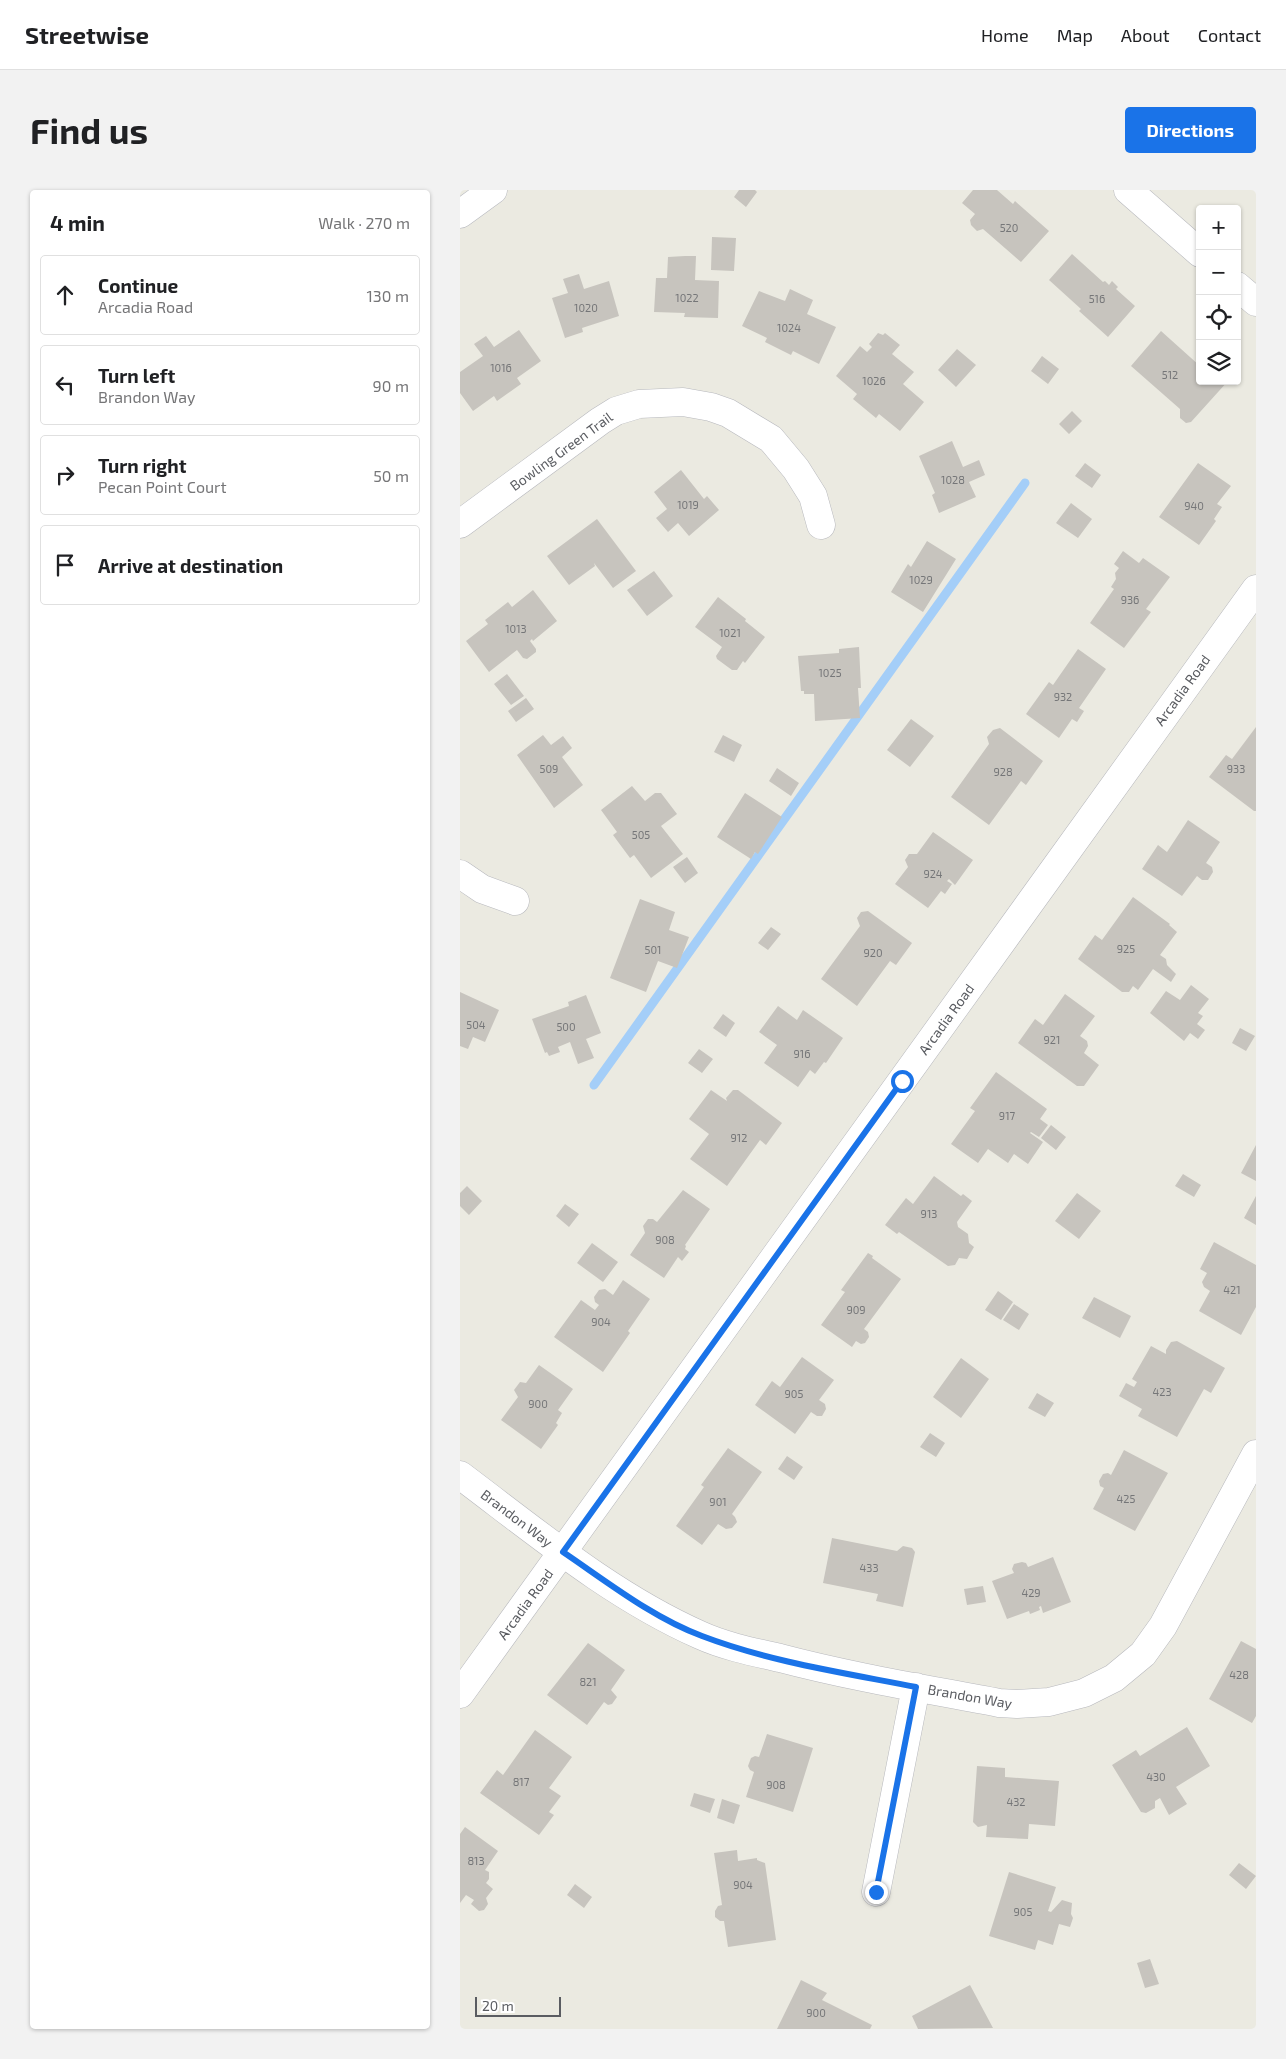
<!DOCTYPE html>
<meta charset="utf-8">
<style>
body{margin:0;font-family:"Exo 2",sans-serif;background:#f2f2f2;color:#202124}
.controls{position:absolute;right:15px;top:15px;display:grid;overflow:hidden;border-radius:5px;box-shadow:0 1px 4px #0004}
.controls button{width:45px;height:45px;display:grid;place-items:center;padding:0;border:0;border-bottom:1px solid #e0e0e0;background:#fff;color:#202124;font:25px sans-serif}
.scale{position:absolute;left:15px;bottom:12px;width:86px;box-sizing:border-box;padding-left:5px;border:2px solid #5a5c61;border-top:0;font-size:14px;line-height:18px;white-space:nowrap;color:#5a5c61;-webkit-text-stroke:4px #fff;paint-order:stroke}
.stop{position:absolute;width:15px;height:15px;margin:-11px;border:4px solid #1a73e8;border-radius:50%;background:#fff}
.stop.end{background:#1a73e8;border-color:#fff;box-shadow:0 1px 5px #0008}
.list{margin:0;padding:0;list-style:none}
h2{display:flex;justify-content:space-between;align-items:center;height:65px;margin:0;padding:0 20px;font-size:21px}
h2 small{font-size:16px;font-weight:400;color:#757577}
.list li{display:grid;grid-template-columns:32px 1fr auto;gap:15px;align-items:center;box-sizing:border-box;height:80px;margin:0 10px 10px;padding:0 10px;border:1px solid #e0e0e0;border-radius:5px}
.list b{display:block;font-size:19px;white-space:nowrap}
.list p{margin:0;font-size:16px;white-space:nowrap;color:#757577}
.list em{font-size:16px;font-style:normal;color:#757577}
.icon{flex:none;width:28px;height:28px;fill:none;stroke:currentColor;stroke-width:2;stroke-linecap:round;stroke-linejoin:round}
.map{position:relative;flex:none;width:796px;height:1839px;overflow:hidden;border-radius:5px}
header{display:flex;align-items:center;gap:30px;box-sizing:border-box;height:70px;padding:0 25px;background:#fff;border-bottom:1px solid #e0e0e0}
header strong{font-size:24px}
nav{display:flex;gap:28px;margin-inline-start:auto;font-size:18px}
.intro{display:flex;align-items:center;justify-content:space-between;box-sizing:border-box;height:120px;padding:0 30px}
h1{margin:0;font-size:35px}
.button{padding:12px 22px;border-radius:5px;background:#1a73e8;color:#fff;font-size:18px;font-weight:700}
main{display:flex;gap:30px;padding:0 30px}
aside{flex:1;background:#fff;border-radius:5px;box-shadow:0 1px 4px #0004}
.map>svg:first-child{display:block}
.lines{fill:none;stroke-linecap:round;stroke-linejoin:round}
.stream{stroke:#a4cef8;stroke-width:9}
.building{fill:#c7c4be}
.minor-casing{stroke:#b7b8bd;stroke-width:29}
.secondary-casing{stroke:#b7b9bf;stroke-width:29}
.minor{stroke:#fff;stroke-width:28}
.secondary{stroke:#fff;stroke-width:28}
.route{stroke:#1a73e8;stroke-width:6}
.labels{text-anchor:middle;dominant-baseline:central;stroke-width:4;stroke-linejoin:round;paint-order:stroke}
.number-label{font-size:11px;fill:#757678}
.street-label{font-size:14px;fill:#5a5c61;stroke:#fff}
</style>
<header>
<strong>Streetwise</strong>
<nav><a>Home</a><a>Map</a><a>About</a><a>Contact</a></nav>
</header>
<div class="intro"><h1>Find us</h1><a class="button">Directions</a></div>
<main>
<aside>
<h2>4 min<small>Walk · 270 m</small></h2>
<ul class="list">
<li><svg class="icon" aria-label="ahead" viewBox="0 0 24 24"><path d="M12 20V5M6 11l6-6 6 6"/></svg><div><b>Continue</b><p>Arcadia Road</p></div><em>130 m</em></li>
<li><svg class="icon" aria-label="left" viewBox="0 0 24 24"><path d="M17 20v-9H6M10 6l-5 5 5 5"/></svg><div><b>Turn left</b><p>Brandon Way</p></div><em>90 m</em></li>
<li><svg class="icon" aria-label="right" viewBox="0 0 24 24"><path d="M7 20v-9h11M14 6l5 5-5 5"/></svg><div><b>Turn right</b><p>Pecan Point Court</p></div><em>50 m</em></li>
<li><svg class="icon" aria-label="arrive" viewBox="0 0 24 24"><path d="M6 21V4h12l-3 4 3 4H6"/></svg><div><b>Arrive at destination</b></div></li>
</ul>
</aside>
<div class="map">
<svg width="796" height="1839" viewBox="0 0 796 1839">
<rect width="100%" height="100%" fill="#ebeae1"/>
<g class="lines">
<!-- stream -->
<path class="stream" d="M134,895L565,293"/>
</g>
<!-- building -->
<path class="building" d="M279,0H295L297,2L286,17L274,7Z
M513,0H537L553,14L555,11L589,41L561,72L523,39L517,41L511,35L510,30L515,24L502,13Z
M252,47L276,48L274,81L251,80Z
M612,64L643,92L645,91L649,95L652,91L658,97L656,99L675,116L648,147L619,121L621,119L589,90Z
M225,66H236L235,90L259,91L258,128L224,127L225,123L194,122L196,88H207L208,67Z
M119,84L124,99L149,91L159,126L122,138L123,142L105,148L92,108L108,103L103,89Z
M330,99L353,110L347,124L376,137L359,174L333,161L331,165L305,152L307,148L282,136L299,101L325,111Z
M59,140L81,171L57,188L61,194L37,211L34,206L13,221L0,203V182L23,166L14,154L26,146L34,157Z
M701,141L740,176V191H768L731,232L726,233L720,228V219L671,176Z
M418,143L423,145L425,143L440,155L432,164L454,182L443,194L464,212L440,241L419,224L416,228L393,209L397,204L376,186L400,156L407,162L412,157L409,154Z
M497,159L516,175L496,197L478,180Z
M582,166L599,179L588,194L571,181Z
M612,221L622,231L609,244L599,234Z
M492,251L503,277L519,270L525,285L509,292L516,307L479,323L472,305L475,303L459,266Z
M625,273L641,285L632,298L615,286Z
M738,273L771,296L757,314L762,317L754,329L756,331L739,355L699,327Z
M221,280L244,309L247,306L259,320L229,346L218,333L208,342L196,328L207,319L194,302Z
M611,313L632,329L618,348L596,333Z
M137,329L176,381L153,398L134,373L135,376L109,395L87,366Z
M467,351L496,369L463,422L431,402L448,374L451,377Z
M663,361L679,373L683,368L710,387L686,419L691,422L664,458L630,433L654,399L651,397L656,389L655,383L659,378L654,374Z
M194,381L213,406L187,426L167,400Z
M73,400L97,431L73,451L72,449L70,451L76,459V462L67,469L63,468L57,460L29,482L6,451L28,434L25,430L48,412L52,417Z
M258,407L286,429L285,431L305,447L285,473L283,471L277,480H272L257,469L256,466L262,457L235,437Z
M399,457L401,498H398L400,528L355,531L354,504H344V501H341L338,466L379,463V459Z
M618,459L646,479L619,518L624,521L617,532L612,529L599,548L566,524L589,492L593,495Z
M47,484L64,506L51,515L34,494Z
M66,508L74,519L56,532L48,521Z
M451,529L474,546L450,577L427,560Z
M796,537V621H794L749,587L766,565L772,569Z
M540,538L583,571L566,595L561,591L529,635L491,607L529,554L527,547L533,540Z
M83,545L91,555L103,546L112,558L102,567L123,595L94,618L57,565Z
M263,545L282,555L274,572L254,562Z
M317,578L339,593L331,606L309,591Z
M172,596L185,611L195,603H201L217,624L201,636L223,664L191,688L174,665L170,668L153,645L157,642L141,620Z
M285,603L322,627L298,664L295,662L291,669L257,647Z
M728,630L760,652L746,673L752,677L753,682L748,690H742L737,686L722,706L682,679L698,655L707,662Z
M473,642L513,670L495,695L489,689L487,691L492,694L485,704L481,701L468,718L435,694L448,677L445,670L449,664H457Z
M227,667L238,683L225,693L213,677Z
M673,707L710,734L709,735L717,742L700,765L706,769L707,775L716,784L711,792L693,779L678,800L673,796L669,802H662L618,769L635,745L642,750Z
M180,709L215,722L209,740L229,747L217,778L198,771L186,802L150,788Z
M408,721L452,753L436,775L430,771L397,816L361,789L400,736L397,728L401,722Z
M311,737L321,744L308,760L298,753Z
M731,795L749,809L738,823L743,826L737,834L745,840L738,849L730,843L724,851L690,823L706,801L720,810Z
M0,802L39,820L25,852L13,847L8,859L0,856Z
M605,804L635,826L620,846L627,851L628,856L624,863L639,875L624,896H617L558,853L575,829L583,835Z
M126,805L141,843L126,849L134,868L118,874L110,852L98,857L100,862L89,866L87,862L85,863L72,829L109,816L108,812Z
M318,816L337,830L343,820L383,848L366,873L364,872L355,884L350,880L338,897L304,873L317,855L299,842Z
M263,824L275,833L266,847L253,838Z
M780,838L795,846L786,861L772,853Z
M239,859L253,869L242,883L228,873Z
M536,882L587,919L580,929L588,935L579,947L571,942L570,943L583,952L568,974L554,964L548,973L528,959L518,973L491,954L515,921L510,918Z
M251,900L267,911L266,908L273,900H278L322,933L306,955L300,950L267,996L230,969L249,944L229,929Z
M591,935L606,947L596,960L581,948Z
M796,955V991L781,983Z
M723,984L741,995L734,1007L715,996Z
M474,986L501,1006L503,1004L512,1011L497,1032L498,1037L508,1044L509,1053L514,1057L507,1069L499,1068L495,1075L488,1076L439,1042L437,1044L425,1035L446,1008L453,1014Z
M7,996L22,1011L9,1025L0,1016V1003Z
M223,1000L250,1019L225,1055L226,1056L225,1059L229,1062L222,1071L218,1067L204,1088L170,1065L185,1043L183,1036L188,1029H193L197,1032Z
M617,1003L641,1021L619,1049L595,1031Z
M796,1006V1035L784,1028Z
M105,1014L119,1024L109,1037L96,1026Z
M754,1052L796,1075V1117L781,1145L739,1121L750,1101L744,1097L742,1092L747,1083L740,1079Z
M132,1053L158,1072L143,1092L117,1073Z
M408,1063L413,1066L412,1068L441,1089L404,1139L408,1142L409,1147L405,1153L401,1154L396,1151L392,1157L361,1135L385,1102L381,1100Z
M163,1090L190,1109L168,1141L170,1143L143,1182L94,1147L121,1110L135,1120L139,1115L135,1112L134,1107L139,1100L145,1099L153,1105Z
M538,1101L553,1112L541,1130L525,1120Z
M634,1107L671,1126L660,1148L622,1128Z
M554,1114L569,1124L559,1140L543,1130Z
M717,1151L765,1178L751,1203L744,1199L717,1247L678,1226L682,1219L659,1206L666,1193L674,1197L677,1192L672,1189L691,1156L706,1164V1160L711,1152Z
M342,1167L374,1190L359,1210L365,1214L366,1219L362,1226H357L351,1222L335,1244L295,1215L312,1191L320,1197Z
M501,1168L529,1189L501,1228L473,1207Z
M79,1175L113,1199L98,1220L102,1223L96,1233L98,1235L81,1259L41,1230L58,1207L54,1200L60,1192L66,1193Z
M577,1203L594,1213L585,1227L568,1218Z
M470,1243L485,1253L476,1267L460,1257Z
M268,1258L302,1282L272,1324L275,1327L277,1332L272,1338L266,1339L258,1334L242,1355L216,1336L244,1297L241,1295Z
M664,1260L708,1283L675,1341L633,1319L644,1298L640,1296L639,1291L643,1284L648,1283L651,1285Z
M327,1266L343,1277L334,1290L318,1279Z
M372,1348L437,1361L443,1356L452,1358L455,1362L443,1417L416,1411L418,1404L363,1393Z
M593,1367L611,1412L583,1423L581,1416L579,1417L580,1420L570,1424L569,1421L547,1429L532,1391L554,1383L552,1379L554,1374L562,1372L566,1373L568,1377Z
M523,1396L526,1412L507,1415L504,1399Z
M781,1451L796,1459V1526L792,1533L749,1509Z
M128,1453L165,1480L151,1500L157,1507L152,1514L148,1515L144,1512L127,1535L87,1505Z
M727,1537L750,1576L716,1597L727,1614L709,1625L700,1608L695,1611V1618L686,1623L681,1622L652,1575L676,1560L680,1566Z
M75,1540L112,1567L89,1598L101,1606L89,1622L94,1625L79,1645L20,1603L37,1580L43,1585Z
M307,1544L353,1558L333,1622L286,1607L294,1582L290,1580L288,1576L291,1568L295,1566L299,1567Z
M517,1576L545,1578V1587L599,1591L595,1636L569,1634L568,1649L526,1647L527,1635L518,1637L513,1632Z
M234,1603L255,1609L250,1623L230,1616Z
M262,1609L280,1615L274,1634L257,1628Z
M5,1637L38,1661L25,1680L29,1682V1689L26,1693L33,1699L26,1708L28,1714L24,1720L19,1721L11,1714L14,1710L6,1705L0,1713V1644Z
M277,1660L278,1671L297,1668V1670L305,1673L316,1750L268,1757L264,1731H260L255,1727V1721L258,1716L262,1715L254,1663Z
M779,1673L796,1686L786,1699L769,1685Z
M549,1682L596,1697L588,1721L591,1722L602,1710L612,1713L611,1724L613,1728L610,1737L599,1734L593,1755L578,1750L575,1760L529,1746Z
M115,1694L132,1707L124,1718L107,1705Z
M690,1769L699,1794L685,1798L677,1773Z
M341,1790L367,1803L362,1810L412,1835L410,1839H317Z
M510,1795L533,1838L458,1839L452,1826Z"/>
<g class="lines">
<!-- minor casing -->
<g class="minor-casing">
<path id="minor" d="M668,0L740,63
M777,96L796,112
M0,334L140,231L156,221L179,214L223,212L251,217L268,223L311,249L336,279L353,306L361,335
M0,684L22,699L55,711
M0,1285C76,1342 152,1406 240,1445C264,1456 293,1462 320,1468C392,1487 466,1499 539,1513L557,1514L589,1512L624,1503L654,1488L683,1464L703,1436L796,1264
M0,1504L796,399
M416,1702L456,1497"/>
</g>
<!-- secondary casing -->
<g class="secondary-casing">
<path id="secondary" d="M0,24L33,0"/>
</g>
<!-- minor -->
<use href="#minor" class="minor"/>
<!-- secondary -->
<use href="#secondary" class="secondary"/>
</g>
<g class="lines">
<!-- route -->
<path class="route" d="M416,1702L456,1497C385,1483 310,1472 242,1446C193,1428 146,1391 103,1362L442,891"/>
</g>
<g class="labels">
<!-- number labels -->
<g class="number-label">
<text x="549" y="37">520</text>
<text x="227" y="107">1022</text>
<text x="637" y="108">516</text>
<text x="126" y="117">1020</text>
<text x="329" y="137">1024</text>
<text x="41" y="177">1016</text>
<text x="710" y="184">512</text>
<text x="414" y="190">1026</text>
<text x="493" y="289">1028</text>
<text x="228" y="314">1019</text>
<text x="734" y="315">940</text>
<text x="461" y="389">1029</text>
<text x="670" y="409">936</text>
<text x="56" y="438">1013</text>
<text x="270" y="442">1021</text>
<text x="370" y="482">1025</text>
<text x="603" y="506">932</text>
<text x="89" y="578">509</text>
<text x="776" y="578">933</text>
<text x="543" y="581">928</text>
<text x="181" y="644">505</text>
<text x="473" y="683">924</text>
<text x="666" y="758">925</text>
<text x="193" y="759">501</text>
<text x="413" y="762">920</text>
<text x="16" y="834">504</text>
<text x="106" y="836">500</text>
<text x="592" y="849">921</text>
<text x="342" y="863">916</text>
<text x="547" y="925">917</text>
<text x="279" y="947">912</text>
<text x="469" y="1023">913</text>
<text x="205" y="1049">908</text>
<text x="772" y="1099">421</text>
<text x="396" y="1119">909</text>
<text x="141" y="1131">904</text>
<text x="702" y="1201">423</text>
<text x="334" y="1203">905</text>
<text x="78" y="1213">900</text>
<text x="666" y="1308">425</text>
<text x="258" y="1311">901</text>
<text x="409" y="1377">433</text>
<text x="571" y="1402">429</text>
<text x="779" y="1484">428</text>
<text x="128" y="1491">821</text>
<text x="696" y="1586">430</text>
<text x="61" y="1591">817</text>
<text x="316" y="1594">908</text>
<text x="556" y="1611">432</text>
<text x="16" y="1670">813</text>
<text x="283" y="1694">904</text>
<text x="563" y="1721">905</text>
<text x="356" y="1822">900</text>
</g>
<!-- street labels -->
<g class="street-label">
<text transform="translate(101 261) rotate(-36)">Bowling Green Trail</text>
<text transform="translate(722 500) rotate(-54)">Arcadia Road</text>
<text transform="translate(486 829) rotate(-54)">Arcadia Road</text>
<text transform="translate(57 1328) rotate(37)">Brandon Way</text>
<text transform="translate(65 1414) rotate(-54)">Arcadia Road</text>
<text transform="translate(510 1506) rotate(10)">Brandon Way</text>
</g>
</g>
</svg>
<div class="controls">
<button>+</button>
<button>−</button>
<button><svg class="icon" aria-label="locate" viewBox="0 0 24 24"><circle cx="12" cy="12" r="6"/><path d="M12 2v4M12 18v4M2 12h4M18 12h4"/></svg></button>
<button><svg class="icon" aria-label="layers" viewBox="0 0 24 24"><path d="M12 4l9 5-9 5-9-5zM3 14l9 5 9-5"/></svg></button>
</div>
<div class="scale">20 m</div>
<div class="stop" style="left:442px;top:891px"></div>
<div class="stop end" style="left:416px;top:1702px"></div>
</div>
</main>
